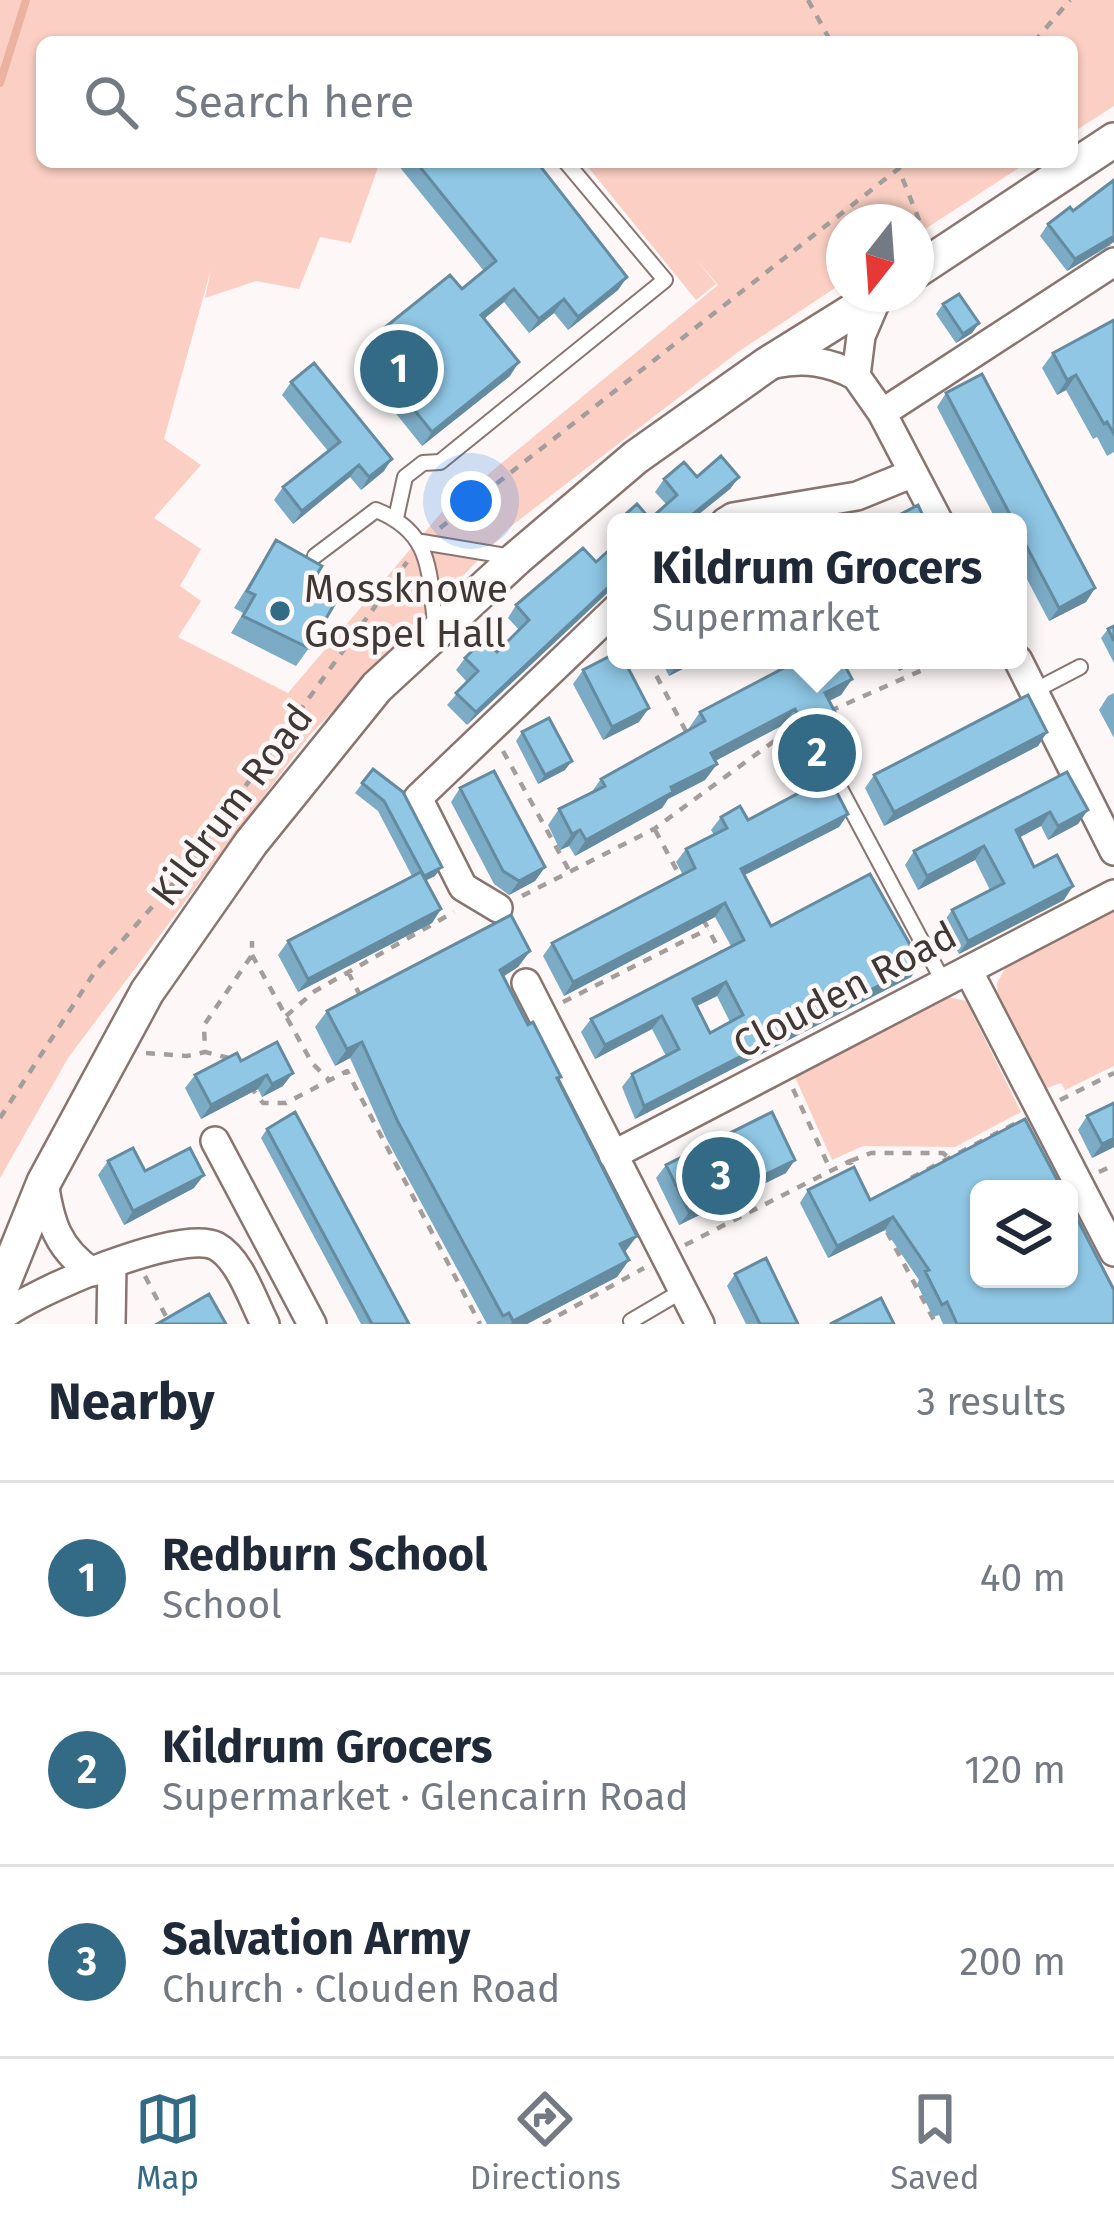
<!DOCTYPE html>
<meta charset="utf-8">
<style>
body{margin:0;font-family:"Fira Sans",sans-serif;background:#f6f6f7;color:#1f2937}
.controls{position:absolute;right:36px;bottom:36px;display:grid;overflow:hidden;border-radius:18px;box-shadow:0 3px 9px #0004}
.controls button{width:108px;height:108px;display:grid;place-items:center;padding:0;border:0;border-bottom:3px solid #e0e1e3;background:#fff;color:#1f2937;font:60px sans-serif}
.compass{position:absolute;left:826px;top:204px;width:108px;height:108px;border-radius:50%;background:#fff;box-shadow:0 3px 9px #0004;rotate:197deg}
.you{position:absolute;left:471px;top:501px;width:42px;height:42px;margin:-30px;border:9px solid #fff;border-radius:50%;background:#1a73e8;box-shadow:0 0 0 18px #1a73e833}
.badge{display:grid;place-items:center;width:78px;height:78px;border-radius:50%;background:#336a85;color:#fff;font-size:39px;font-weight:700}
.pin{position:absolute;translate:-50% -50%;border:6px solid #fff;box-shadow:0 3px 12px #0006}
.popup{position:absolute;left:607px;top:513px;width:420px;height:156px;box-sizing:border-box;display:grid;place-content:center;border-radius:18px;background:#fff;filter:drop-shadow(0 3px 9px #0005);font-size:39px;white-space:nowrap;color:#747a83}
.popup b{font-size:45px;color:#1f2937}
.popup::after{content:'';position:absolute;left:50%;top:100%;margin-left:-24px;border:24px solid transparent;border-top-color:#fff}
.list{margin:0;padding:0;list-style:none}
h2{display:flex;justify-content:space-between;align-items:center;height:156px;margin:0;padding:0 48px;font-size:51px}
h2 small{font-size:39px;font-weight:400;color:#747a83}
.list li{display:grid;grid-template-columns:78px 1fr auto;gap:36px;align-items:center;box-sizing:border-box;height:192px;padding:0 48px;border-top:3px solid #e0e1e3}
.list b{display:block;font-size:45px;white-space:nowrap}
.list p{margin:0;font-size:39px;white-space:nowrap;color:#747a83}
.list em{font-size:39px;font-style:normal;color:#747a83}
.icon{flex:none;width:66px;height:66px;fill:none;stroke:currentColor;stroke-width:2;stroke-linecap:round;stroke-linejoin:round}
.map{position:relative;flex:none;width:1114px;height:1324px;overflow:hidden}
.search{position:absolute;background:#fff;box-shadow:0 3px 9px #0004;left:36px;right:36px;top:36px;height:132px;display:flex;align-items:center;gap:30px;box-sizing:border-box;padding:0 42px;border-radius:18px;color:#747a83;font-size:45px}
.sheet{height:732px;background:#fff}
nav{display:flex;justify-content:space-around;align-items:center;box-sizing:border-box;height:168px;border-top:3px solid #e0e1e3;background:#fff;font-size:33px;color:#747a83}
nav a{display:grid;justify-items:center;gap:6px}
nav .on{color:#336a85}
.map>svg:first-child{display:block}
.green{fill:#fbcfc3}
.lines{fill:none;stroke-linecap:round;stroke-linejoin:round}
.stream{stroke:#ebb1a1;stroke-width:8}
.service-casing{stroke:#897570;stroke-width:18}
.minor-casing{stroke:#897570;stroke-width:32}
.tertiary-casing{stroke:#897570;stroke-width:38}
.path{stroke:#a39d9b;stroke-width:4.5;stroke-dasharray:9 9;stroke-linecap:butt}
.service{stroke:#fff;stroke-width:14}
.minor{stroke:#fff;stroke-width:27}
.tertiary{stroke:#fff;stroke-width:33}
.wall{fill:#7babc5;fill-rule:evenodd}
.shaded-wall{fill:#648ba0}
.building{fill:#8fc7e5;stroke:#648ba0;stroke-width:3;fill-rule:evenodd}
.poi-dot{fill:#336a85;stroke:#fdf8f7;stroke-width:4.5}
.labels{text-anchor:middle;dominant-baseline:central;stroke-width:9;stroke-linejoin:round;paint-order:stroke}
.poi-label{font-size:39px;fill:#403835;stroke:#fdf8f7;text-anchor:start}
.street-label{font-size:39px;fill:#403835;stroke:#fdf8f7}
</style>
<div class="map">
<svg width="1114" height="1324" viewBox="0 0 1114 1324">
<rect width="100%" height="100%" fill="#fdf8f7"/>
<!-- green -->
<path class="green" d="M0,0H1114V106L1072,133V42H42V162H380L351,243L320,237L299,289L256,281L205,298L211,269L164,439L201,465L154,518L201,549L180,586L201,601L178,637L288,693L441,513L718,285L696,259L716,284L696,300L584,162H1028L916,235V222H844V282L738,352L510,527L309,736L68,1058L0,1178Z
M1114,911V1066L1065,1090L1061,1083L1044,1089L998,1000L997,983L1008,963Z
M944,996L966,1001L1021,1112L955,1147L863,1146L832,1160L795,1077Z"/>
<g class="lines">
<!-- stream -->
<path class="stream" d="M0,83L26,0"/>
<!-- service casing -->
<g class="service-casing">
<path id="service" d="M396,518L405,477L423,463L440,462L665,280L566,162
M422,542L512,557
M315,556L376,510C435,534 428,574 436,630
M1034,691L1080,667
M835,779L944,983
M632,1324L631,1321L682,1291"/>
</g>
<!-- minor casing -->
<g class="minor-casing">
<path id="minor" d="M879,294L861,336L856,376L882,413L939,522
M774,364C804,358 829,361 856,376
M882,413L1114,262
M725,522L733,517L857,496L911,474
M1018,660L1114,851
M498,908L463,887L418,798L616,609
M968,970L1114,1252
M526,983L700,1324
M215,1141L312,1324
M613,1155L1114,894
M44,1182C50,1222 57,1248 92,1272
M0,1318C31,1292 181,1228 216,1246C240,1259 253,1301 265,1324
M111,1324L112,1265"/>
</g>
<!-- tertiary casing -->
<g class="tertiary-casing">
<path id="tertiary" d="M916,271L1114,140
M0,1291L44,1182L147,992L251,843L377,687L517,558L636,457L766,365L880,294"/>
</g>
<!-- path -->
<path class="path" d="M808,0L831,42
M1034,42L1070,0
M896,162L925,235
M440,528L907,162
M648,660L689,737
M830,711L945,660
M782,733L813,790
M503,751L570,872
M655,830L681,878
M522,896L654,829L792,728
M703,919L723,957
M252,955L312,1063L330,1081
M348,972L362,999
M563,1002L708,929
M286,1016L315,991L454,912
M146,1053L187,1056L205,1052
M229,1058L205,1052L204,1025L252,955V941
M250,1086L263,1103H286L347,1071L480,1324
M793,1089L831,1171
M1060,1100L1114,1073
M0,1118L96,970L185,870L407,562
M850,1161L871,1153H943L949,1158
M1099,1172L1114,1165
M911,1178L1018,1122
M887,1232L936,1324
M685,1245L850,1161L853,1168
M145,1276L170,1324
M543,1324L644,1268"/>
<!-- service -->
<use href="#service" class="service"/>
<!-- minor -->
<use href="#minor" class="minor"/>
<!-- tertiary -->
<use href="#tertiary" class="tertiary"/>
</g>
<!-- wall -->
<path class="wall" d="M400,162H537L627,277L618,290L568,330L554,313L529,333L504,302L484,319L510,376L422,446L381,395L386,388L359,354L368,341L462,289L484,271L398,165Z
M1048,224L1111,245L1067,271L1040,236Z
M943,304L979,323L972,333L956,343L936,314Z
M1114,320V452L1107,456L1097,437L1093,439L1066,390L1057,395L1042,368L1053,353Z
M291,382L384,471L361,490L350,477L293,524L274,500L283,487L328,451L282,395Z
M946,393L1095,588L1086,602L1049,621L1018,562V522H997L937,407Z
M697,477H739L730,489L689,522H617L637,504L650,519L666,504L655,492L664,479Z
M616,523V539L610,532Z
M276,540L313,581L309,648L296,666L231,633L243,613L234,608Z
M596,562L467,725L447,705L467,682L456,670L465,658L497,652L519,630L508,618L516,605Z
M1114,626V663L1101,638L1108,629Z
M661,660H700L669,676Z
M893,660H922L899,671Z
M583,670L639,722L603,740L573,684Z
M852,679L841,695L829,701L846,770L833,769L826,778L848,814L839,827L744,875L771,926L921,964L911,977L635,1119L622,1087L632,1074L666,1056L652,1029L595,1059L581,1032L591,1019L731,946L715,917L564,996L543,956L552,943L683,875L676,862L686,849L714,835L711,830L721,817L748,820L812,786L783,725L715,761L717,764L705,780L668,799L662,808L575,856L569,846L560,850L548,825L559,809L591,793L601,779L690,730L689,728L700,712ZM717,996L730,1022L710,1033L696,1006Z
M1114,693V738L1099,710L1108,696Z
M522,732L565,770L538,784L516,741Z
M1047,732L1038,746L884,826L865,788L874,775Z
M373,769L435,876L426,880L441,909L432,923L298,992L278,955L288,941L412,876L378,811L355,793Z
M1067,772L1078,824L1048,840L1041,826L1020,837L1034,867L1064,900L959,954L942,924L952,910L990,890L975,860L918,890L905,865L914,851Z
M460,788L545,867L535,881L509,895L494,884L451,802Z
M530,951L518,967L503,977L558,1080L629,1260L617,1277L527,1324H487L386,1138L350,1058L335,1066L315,1027L327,1011Z
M277,1042L283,1086L262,1097L258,1089L201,1119L185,1088L195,1075L241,1061Z
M1114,1103V1147L1092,1158L1078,1130L1087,1116Z
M267,1129L409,1324H361L261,1138Z
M108,1161L145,1171L194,1188L124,1225L98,1175Z
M666,1165L786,1173L679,1225L656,1178Z
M808,1190L870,1200L1114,1324H943L939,1315L933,1317L917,1284L919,1280L885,1230L828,1258L800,1203Z
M735,1274L798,1324H746L727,1286Z"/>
<!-- shaded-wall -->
<path class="shaded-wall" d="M1114,236V242L1067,271L1075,259Z
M627,277L618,290L568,330L578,317Z
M514,289L504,302L472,329L481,315Z
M564,299L554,313L529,333L539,319Z
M979,323L972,333L956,343L963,334Z
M519,362L510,376L422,446L432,432Z
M1076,375L1066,390L1057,395L1067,380Z
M392,459L384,471L361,490L369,477Z
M359,465L350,477L293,524L302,511Z
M739,477L730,489L689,522H683Z
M616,580V585L467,725L476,712Z
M1095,588L1086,602L1049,621L1059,608Z
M688,660H700L669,676L676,667Z
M906,660H922L899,671Z
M852,679L841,695L813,709L825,693Z
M649,708L639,722L603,740L612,727Z
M795,709L783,725L700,769L711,753Z
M1047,732L1038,746L884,826L894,812Z
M842,753L857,754L846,770L833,769L824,781L813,787L824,771Z
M572,761L565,770L538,784L545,775Z
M717,764L705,780L668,799L662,808L575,856L586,840L671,787Z
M1088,810L1078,824L1048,840L1058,826Z
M1050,812L1041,826L1007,844L1016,830Z
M848,814L839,827L731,882L741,869Z
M580,830L569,846L560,850L572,834Z
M984,846L975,860L918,890L927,876Z
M442,867L435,876L417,885L424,876Z
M545,867L535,881L509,895L519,881Z
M1073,886L1064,900L959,954L968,941Z
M725,903L715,917L564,996L573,982Z
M441,909L432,923L298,992L308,979Z
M530,951L518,967L488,986L500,970Z
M921,964L911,977L635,1119L644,1106Z
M726,982L717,996L683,1013L693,999Z
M662,1016L652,1029L595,1059L605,1045Z
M362,1042L350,1058L335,1066L347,1049Z
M293,1073L283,1086L262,1097L272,1084Z
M267,1075L258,1089L201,1119L211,1105Z
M1114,1138V1147L1092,1158L1102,1144Z
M795,1160L786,1173L679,1225L689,1212Z
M204,1175L194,1188L124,1225L133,1211Z
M893,1217L885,1230L828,1258L837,1246Z
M637,1236L625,1252L620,1244Z
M629,1260L617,1277L527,1324H511L513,1321Z"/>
<!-- building -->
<path class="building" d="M416,162H537L627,277L578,317L564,299L539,319L514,289L481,315L519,362L432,432L391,381L397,376L368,341L450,275L462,289L496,261Z
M1114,180V236L1075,259L1048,224L1070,207L1073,211Z
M959,294L979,323L963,334L943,304Z
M1114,320V434L1107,422L1104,424L1076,375L1067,380L1053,353Z
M314,363L392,459L369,477L359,465L302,511L283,487L340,442L291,382Z
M982,374L1095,588L1059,608L1018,530V522H1014L946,393Z
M721,456L739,477L683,522H621L619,520L637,504L650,519L677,495L664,479L684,462L697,477Z
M918,505L926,522H886Z
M276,540L322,566L313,581L339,596L309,648L243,616L255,595L247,591Z
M616,544V580L476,712L456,693L478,671L465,658L484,639L497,652L529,620L516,605L583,548L596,562Z
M1114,626V641L1108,629Z
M616,653V660H624L649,708L612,727L583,670Z
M672,660H688L676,667Z
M799,660H842L852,679L825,693L857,754L842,753L835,765L824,771L795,709L711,753L717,764L671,787L673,792L586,840L580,830L572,834L559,809L605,786L601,779L705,721L700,712Z
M1028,695L1047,732L894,812L874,775Z
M549,718L572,761L545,775L522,732Z
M373,769L403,792L442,867L424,876L384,801L362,783Z
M494,771L545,867L519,881L503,871L460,788Z
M1067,772L1088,810L1058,826L1050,812L1016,830L1034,867L1057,855L1073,886L968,941L952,910L1004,883L984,846L927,876L914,851Z
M829,777L848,814L741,869L771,926L870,874L921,964L644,1106L632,1074L679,1049L662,1016L605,1045L591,1019L744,940L725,903L573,982L552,943L695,868L686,849L727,828L721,817L740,806L748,820ZM726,982L743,1015L710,1033L693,999Z
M421,872L441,909L308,979L288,941Z
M511,915L530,951L500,970L528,1025L533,1022L561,1077L557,1078L637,1236L620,1244L629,1260L513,1321L509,1313L503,1316L398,1122L362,1042L347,1049L327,1011Z
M277,1042L293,1073L272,1084L267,1075L211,1105L195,1075L237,1053L241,1061Z
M1114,1103V1138L1102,1144L1087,1116Z
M295,1112L409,1324H372L267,1129Z
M772,1112L795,1160L689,1212L666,1165Z
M1025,1119L1062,1189H979V1279H1069V1203L1114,1290V1324H957L947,1302L942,1305L925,1271L929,1270L893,1217L837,1246L808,1190L854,1167L870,1200Z
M133,1148L145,1171L190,1148L204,1175L133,1211L108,1161Z
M766,1258L798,1324H760L735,1274Z
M209,1294L226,1324H157Z
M881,1298L894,1324H830Z"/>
<!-- markers -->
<circle class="poi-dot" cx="280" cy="611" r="12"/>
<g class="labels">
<!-- poi labels -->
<g class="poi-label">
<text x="304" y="589">Mossknowe<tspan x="304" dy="45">Gospel Hall</tspan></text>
</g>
<!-- street labels -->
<g class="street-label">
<text transform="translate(232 805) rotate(-53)">Kildrum Road</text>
<text transform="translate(845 990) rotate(-28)">Clouden Road</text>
</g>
</g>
</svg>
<div class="controls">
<button><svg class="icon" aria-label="layers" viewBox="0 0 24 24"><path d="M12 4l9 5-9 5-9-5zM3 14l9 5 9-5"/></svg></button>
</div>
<svg class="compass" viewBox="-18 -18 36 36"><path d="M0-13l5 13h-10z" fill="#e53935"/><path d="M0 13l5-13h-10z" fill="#747a83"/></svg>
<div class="you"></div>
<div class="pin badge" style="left:399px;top:369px">1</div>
<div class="pin badge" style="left:817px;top:753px">2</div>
<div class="popup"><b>Kildrum Grocers</b>Supermarket</div>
<div class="pin badge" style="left:721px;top:1176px">3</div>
<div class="search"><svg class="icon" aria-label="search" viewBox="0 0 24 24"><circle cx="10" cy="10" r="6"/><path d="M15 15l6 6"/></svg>Search here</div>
</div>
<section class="sheet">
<h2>Nearby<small>3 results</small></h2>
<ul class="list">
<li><span class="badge">1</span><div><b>Redburn School</b><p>School</p></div><em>40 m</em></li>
<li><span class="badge">2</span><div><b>Kildrum Grocers</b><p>Supermarket · Glencairn Road</p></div><em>120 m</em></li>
<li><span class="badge">3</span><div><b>Salvation Army</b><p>Church · Clouden Road</p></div><em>200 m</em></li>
</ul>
</section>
<nav>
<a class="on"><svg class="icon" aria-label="map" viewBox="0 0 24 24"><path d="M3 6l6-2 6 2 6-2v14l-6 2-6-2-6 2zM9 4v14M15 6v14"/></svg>Map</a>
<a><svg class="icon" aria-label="directions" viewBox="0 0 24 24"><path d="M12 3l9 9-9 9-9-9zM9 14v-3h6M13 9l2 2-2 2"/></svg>Directions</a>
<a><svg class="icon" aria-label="saved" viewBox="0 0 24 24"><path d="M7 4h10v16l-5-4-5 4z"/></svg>Saved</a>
</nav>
